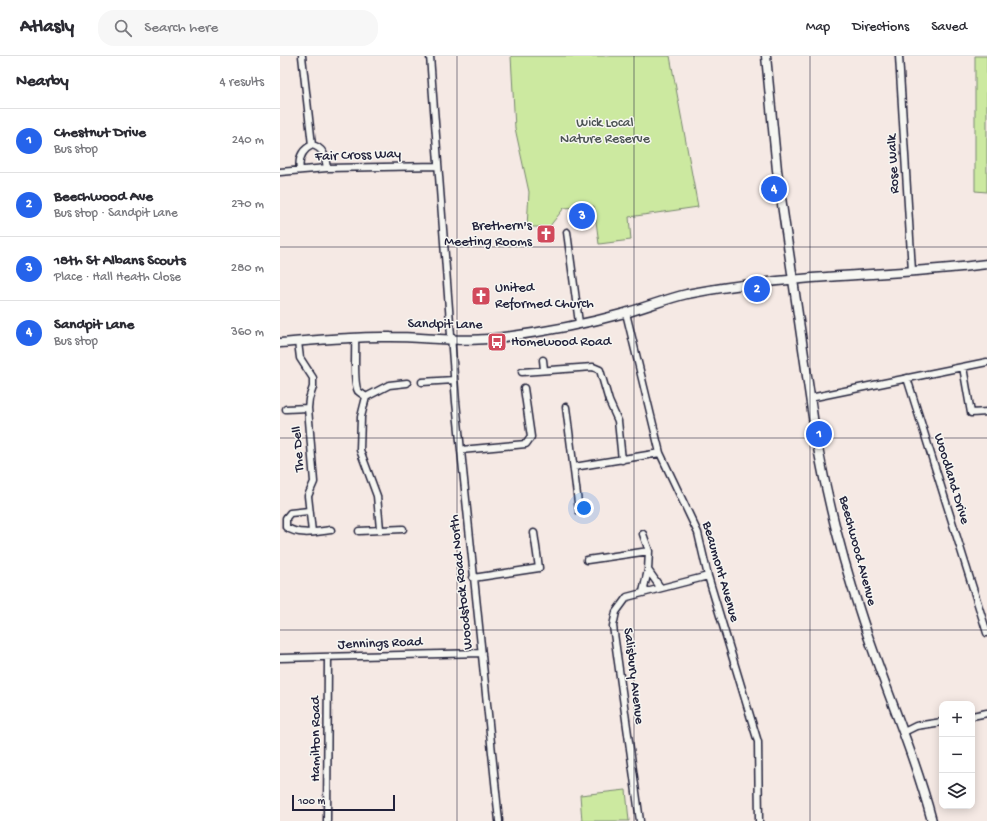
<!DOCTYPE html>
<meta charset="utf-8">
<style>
body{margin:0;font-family:"Gochi Hand",sans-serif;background:#f7f7f7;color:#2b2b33}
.controls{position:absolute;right:12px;bottom:12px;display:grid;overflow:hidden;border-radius:8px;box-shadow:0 2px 10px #0003}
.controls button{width:36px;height:36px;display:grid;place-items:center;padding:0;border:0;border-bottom:1px solid #e1e1e2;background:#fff;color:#2b2b33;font:20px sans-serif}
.scale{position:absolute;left:12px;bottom:10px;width:103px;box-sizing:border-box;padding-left:4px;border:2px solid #22223b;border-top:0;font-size:11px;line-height:14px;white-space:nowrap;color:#22223b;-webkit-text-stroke:3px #f6f6f2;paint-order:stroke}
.you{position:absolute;left:304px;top:452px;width:14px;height:14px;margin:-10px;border:3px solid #fff;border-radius:50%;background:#1a73e8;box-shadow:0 0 0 6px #1a73e833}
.badge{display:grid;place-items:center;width:26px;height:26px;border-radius:50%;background:#2563eb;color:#fff;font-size:13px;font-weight:700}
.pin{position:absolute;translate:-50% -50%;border:2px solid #fff;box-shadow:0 1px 4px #0006}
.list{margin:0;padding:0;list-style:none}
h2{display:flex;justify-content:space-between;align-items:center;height:52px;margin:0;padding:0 16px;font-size:17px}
h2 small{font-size:13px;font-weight:400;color:#7c7c81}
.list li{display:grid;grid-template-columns:26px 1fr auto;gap:12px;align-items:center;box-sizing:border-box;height:64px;padding:0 16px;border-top:1px solid #e1e1e2}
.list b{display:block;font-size:15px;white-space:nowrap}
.list p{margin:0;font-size:13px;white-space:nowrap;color:#7c7c81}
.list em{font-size:13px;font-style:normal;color:#7c7c81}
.icon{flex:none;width:22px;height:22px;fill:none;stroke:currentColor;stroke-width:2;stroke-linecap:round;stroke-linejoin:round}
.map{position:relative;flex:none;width:707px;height:765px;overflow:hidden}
header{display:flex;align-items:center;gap:24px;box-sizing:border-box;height:56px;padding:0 20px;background:#fff;border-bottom:1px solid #e1e1e2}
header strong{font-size:19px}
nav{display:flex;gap:22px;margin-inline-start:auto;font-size:14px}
.search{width:280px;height:36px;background:#f7f7f7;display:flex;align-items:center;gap:10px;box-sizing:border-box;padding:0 14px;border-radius:16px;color:#7c7c81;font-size:15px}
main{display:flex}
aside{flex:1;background:#fff}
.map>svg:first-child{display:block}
.green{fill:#cce9a0;stroke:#77866e}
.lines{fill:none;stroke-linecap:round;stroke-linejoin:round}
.minor-casing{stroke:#22223b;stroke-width:9}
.tertiary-casing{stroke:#22223b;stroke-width:11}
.minor{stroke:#f6f6f2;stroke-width:6}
.tertiary{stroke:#f6f6f2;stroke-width:8}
.grid{fill:none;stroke:#22223b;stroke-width:1;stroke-opacity:0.55}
.labels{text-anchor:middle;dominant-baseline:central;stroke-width:3;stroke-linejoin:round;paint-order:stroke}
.park-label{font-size:14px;fill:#4c5454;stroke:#f6f6f2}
.street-label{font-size:14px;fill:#22223b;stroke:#f6f6f2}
.poi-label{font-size:14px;fill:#22223b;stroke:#f6f6f2;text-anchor:start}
</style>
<header>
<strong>Atlasly</strong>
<div class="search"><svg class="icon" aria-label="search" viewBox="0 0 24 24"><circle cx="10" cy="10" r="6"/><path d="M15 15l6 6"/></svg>Search here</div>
<nav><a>Map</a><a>Directions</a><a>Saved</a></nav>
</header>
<main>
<aside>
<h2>Nearby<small>4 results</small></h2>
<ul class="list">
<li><span class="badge">1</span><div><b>Chestnut Drive</b><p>Bus stop</p></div><em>240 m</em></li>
<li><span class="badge">2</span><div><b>Beechwood Ave</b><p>Bus stop · Sandpit Lane</p></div><em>270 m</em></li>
<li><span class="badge">3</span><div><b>18th St Albans Scouts</b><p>Place · Hall Heath Close</p></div><em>280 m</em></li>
<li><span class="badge">4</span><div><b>Sandpit Lane</b><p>Bus stop</p></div><em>360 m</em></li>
</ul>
</aside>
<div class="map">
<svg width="707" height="765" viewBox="0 0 707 765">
<rect width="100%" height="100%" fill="#f5e9e4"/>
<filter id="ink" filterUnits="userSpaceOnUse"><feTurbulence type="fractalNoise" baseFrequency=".025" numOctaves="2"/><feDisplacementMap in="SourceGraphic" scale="8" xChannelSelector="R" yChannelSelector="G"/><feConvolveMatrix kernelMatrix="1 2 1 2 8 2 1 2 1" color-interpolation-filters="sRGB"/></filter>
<g filter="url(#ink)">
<!-- green -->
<path class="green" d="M231,0H390L418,151L349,161L351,184L319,188L314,150L284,152L269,171H247L249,136L235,72Z
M695,0H707V136L695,135Z
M346,734L349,765H302L300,739Z"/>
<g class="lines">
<!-- minor casing -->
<g class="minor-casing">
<path id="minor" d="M22,0L32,89C44,92 45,100 47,112
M150,0L176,346L219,765
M619,0L632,215
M20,114C18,102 22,94 32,89
M0,116L47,112L158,110
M287,176L299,267
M346,257L380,397L418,477L428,520L478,686L479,765
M75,282C76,294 73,327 78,335C80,337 84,339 86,341
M18,286L20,302L33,322V331L29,343L28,352L34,426L28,440L32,476
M263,304L264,313
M683,311L691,357L707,356
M242,316L313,311L320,314L329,345L338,365L342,404
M627,322L707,577
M142,326L174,324
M530,342L707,306
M286,351L299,455
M6,353L28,352
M181,394L246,388L251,381L244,332
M294,411L380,397
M29,455L10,457L6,462V471C19,480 36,476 51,474
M100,473L97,440L80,394L81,361L86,341L109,329L127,327
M79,475L123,473
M363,478L369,495L368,514L380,531
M307,504L369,495
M193,522L259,512L254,477
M363,536L368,514
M0,602L202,597
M692,660L707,657
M624,676L636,670L662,666
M47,765L48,601
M360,765L333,570L336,556L347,541L428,520"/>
</g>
<!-- tertiary casing -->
<g class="tertiary-casing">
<path id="tertiary" d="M486,0L497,114L536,382C547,441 561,499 580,556C602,626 633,693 652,765
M0,287C37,284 74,280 111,281C143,281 176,286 208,283C252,278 302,269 345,257C366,251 386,243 407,238C506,218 607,221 707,208"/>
</g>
<!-- minor -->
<use href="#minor" class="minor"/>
<!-- tertiary -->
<use href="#tertiary" class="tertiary"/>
</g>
</g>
<!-- grid -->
<path class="grid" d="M177,0V765M354,0V765M530,0V765M0,191H707M0,382H707M0,574H707"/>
<!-- icons -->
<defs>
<g id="church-square" transform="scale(1)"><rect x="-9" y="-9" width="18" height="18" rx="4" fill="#d1495b" stroke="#f6f6f2"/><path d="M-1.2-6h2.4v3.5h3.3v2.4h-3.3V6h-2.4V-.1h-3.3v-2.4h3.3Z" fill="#fff"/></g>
<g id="bus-square" transform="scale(1)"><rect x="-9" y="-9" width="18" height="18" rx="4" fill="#d1495b" stroke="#f6f6f2"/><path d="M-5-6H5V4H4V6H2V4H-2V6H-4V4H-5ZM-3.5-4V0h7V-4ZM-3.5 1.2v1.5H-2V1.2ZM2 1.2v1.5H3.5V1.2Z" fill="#fff"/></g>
</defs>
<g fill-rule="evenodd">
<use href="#church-square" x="266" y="178"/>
<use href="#church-square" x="201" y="240"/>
<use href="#bus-square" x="217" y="286"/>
</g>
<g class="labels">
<!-- park labels -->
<g class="park-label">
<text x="325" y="67">Wick Local<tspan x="325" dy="16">Nature Reserve</tspan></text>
</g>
<!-- street labels -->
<g class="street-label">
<text transform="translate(78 100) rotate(-2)">Fair Cross Way</text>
<text transform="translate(614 108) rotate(-93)">Rose Walk</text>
<text transform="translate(165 269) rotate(1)">Sandpit Lane</text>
<text transform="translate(19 393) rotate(-94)">The Dell</text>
<text transform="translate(671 423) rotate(73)">Woodland Drive</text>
<text transform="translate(577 495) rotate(75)">Beechwood Avenue</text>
<text transform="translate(440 516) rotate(74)">Beaumont Avenue</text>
<text transform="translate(182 526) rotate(-96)">Woodstock Road North</text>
<text transform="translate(100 588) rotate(-2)">Jennings Road</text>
<text transform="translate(353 620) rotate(83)">Salisbury Avenue</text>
<text transform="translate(36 683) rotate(-90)">Hamilton Road</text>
</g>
<!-- poi labels -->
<g class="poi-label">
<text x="252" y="170" text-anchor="end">Brethern's<tspan x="252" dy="16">Meeting Rooms</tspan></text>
<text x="215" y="232">United<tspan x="215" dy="16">Reformed Church</tspan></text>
<text x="231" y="286">Homewood Road</text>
</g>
</g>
</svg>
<div class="controls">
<button>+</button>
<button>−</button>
<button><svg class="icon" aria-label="layers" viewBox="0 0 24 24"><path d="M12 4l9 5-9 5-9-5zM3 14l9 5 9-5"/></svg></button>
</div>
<div class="scale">100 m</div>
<div class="you"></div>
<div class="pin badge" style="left:539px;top:378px">1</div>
<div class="pin badge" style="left:477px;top:233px">2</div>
<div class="pin badge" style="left:302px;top:160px">3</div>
<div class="pin badge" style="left:494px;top:133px">4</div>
</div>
</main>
